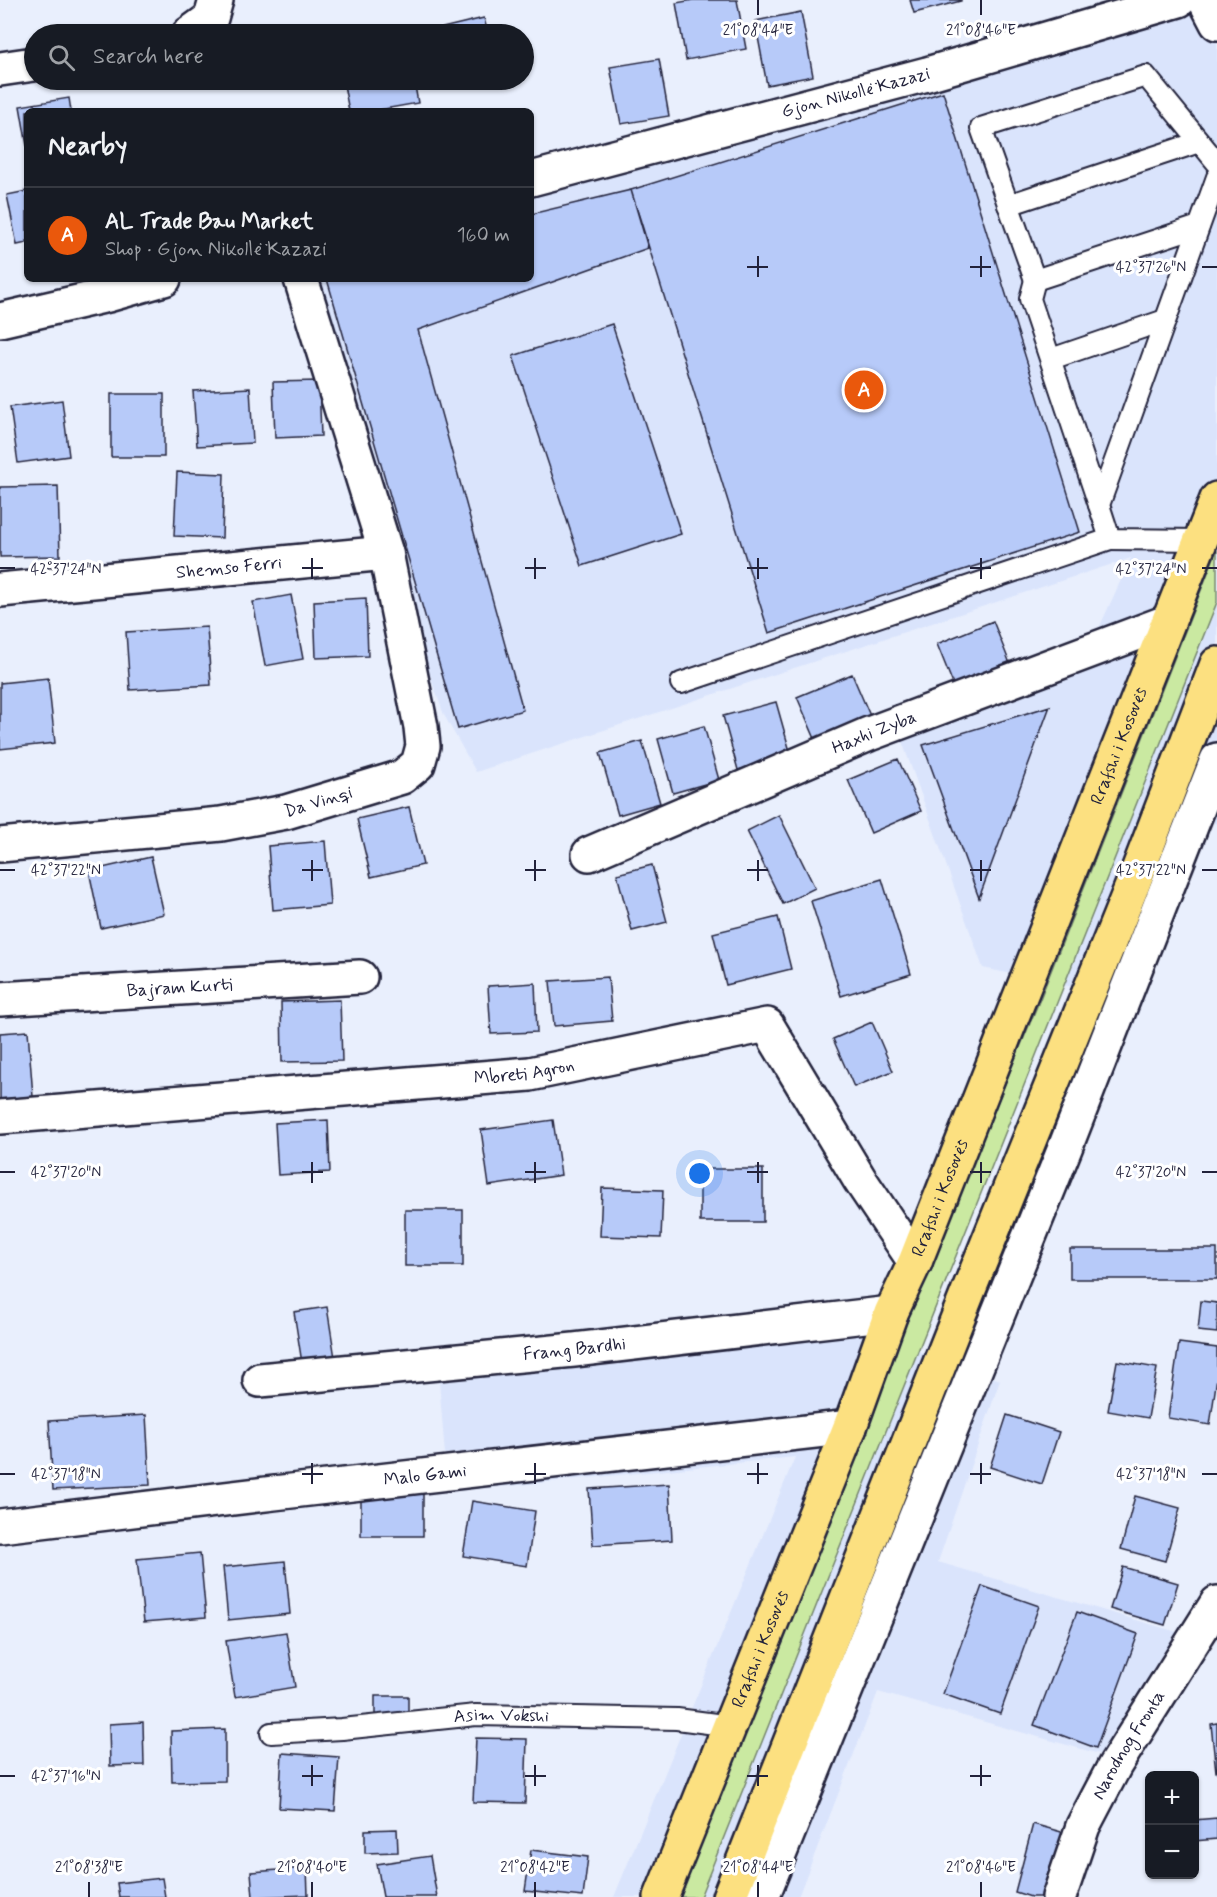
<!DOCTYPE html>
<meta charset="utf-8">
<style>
body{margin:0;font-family:Mynerve,sans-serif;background:#242831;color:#f1f3f6}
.controls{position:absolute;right:18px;bottom:18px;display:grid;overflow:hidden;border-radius:9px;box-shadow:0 2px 4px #0004}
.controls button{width:54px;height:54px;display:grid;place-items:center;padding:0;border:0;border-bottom:2px solid #363941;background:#171b24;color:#f1f3f6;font:30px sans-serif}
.you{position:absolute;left:700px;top:1174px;width:21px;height:21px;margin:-15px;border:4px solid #fff;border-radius:50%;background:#1a73e8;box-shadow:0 0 0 9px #1a73e833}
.badge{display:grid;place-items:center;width:39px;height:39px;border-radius:50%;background:#ea580c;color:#fff;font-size:20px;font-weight:700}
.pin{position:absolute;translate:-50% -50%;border:3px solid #fff;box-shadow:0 2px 6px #0006}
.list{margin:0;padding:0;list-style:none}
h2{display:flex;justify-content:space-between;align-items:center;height:78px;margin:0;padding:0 24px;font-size:26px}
h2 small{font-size:20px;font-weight:400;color:#9ea1a6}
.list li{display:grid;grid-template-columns:39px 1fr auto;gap:18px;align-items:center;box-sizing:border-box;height:96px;padding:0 24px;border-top:2px solid #363941}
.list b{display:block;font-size:22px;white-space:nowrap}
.list p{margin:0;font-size:20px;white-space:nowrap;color:#9ea1a6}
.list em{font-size:20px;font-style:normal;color:#9ea1a6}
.icon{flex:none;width:33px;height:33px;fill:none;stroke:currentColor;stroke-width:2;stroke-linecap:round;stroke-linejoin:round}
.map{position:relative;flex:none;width:1217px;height:1897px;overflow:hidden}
.search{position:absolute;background:#171b24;box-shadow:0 2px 4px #0004;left:24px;top:24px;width:510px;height:66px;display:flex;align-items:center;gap:15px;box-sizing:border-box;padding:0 21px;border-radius:33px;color:#9ea1a6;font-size:22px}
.panel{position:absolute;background:#171b24;box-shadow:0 2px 4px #0004;left:24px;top:108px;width:510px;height:174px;border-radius:9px}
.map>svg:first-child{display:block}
.built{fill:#dae4fc}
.green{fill:#cae9a1;stroke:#76866e;stroke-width:1.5}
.building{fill:#b7caf9;stroke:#22223b;stroke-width:1.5}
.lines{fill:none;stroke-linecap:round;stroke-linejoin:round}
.service-casing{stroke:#22223b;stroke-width:24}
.minor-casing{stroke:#22223b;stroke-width:38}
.trunk-casing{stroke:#22223b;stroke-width:38}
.service{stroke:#fff;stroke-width:20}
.minor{stroke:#fff;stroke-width:33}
.trunk{stroke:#fce080;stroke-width:33}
.ticks{fill:none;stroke:#22223b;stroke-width:2}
.labels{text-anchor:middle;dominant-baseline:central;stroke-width:6;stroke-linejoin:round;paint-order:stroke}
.street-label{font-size:18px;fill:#22223b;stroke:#fff}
.ticks-label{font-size:15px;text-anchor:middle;fill:#22223b;stroke:#fff;stroke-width:6;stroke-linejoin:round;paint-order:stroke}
</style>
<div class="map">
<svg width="1217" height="1897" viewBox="0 0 1217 1897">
<rect width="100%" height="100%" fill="#e9effd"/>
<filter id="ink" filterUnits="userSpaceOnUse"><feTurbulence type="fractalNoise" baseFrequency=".0167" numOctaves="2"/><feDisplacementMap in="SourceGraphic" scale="12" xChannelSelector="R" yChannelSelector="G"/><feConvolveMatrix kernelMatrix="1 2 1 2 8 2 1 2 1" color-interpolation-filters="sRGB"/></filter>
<g filter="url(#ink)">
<!-- built -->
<path class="built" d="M1217,0V824L1207,820L1135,1000L983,968L902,741L1079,672L1131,558L476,772L444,715L386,553L301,279H531V179Z
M840,1324L1000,1380L938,1562L1177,1632L1103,1755L878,1692L798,1897H614L795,1457L448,1492L439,1381Z"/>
<!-- green -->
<path class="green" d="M1217,550V602L700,1897H680L905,1326L1040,999Z"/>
<!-- building -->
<path class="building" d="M693,0H737L746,49L686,60L676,3Z
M910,0H961V1L914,13Z
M801,12L813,76L767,85L755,21Z
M484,18L488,34H431L430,31Z
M659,59L669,116L621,124L610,67Z
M343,80H414L418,103L373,111H349Z
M943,92L1080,532L769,633L631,190Z
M69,98L71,111H27V146L20,106Z
M631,190L648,248L418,330L523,710L458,729L327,279H531V214Z
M27,191V243L17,245L7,195Z
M612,324L681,534L582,566L513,356Z
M319,381L321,436L275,438L273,382Z
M250,388L253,443L197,446L193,391Z
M111,394H164V457H111Z
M62,400L69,456L18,463L10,407Z
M177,472L224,474L222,538L174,536Z
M58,486L60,556L0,557V487Z
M291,595L303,659L265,666L253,602Z
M366,598L368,656L316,658L314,601Z
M993,621L1013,671L957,694L937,644Z
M207,627L211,685L130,690L126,632Z
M852,674L874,725L819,748L797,697Z
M48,678L55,743L0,749V683Z
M776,702L791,755L738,770L723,716Z
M1050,706L979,898L923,745Z
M704,726L719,780L673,793L658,739Z
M642,741L660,803L618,815L600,753Z
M898,759L921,811L871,833L848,780Z
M409,807L423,865L371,877L357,819Z
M779,815L815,888L783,904L747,831Z
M325,841L330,905L273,910L268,846Z
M151,857L164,914L101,928L89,871Z
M652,865L667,922L632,931L617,874Z
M882,879L911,974L841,996L811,901Z
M778,917L791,969L726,985L713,933Z
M608,977L612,1021L554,1026L550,981Z
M535,983L537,1032L491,1034L488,986Z
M340,1000L342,1061L282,1062L281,1002Z
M872,1022L893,1071L854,1087L833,1039Z
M28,1031L33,1097L0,1099V1033Z
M328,1120L330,1172L278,1175L275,1123Z
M553,1120L561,1175L489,1186L481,1130Z
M700,1169H763V1222H700Z
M602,1188L663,1190L661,1238L600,1236Z
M405,1210H463V1266H405Z
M1070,1249H1217V1279H1070Z
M1201,1301L1217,1303V1333L1198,1331Z
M327,1307L335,1358L302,1363L294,1312Z
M1179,1343L1217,1348V1377L1210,1425L1168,1418Z
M1117,1361L1157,1368L1148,1418L1108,1411Z
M146,1415L150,1485L53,1490L49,1421Z
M1007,1415L1059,1432L1042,1484L990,1467Z
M669,1484L672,1540L593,1545L589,1489Z
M361,1494H423V1536H361Z
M1135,1496L1180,1508L1165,1561L1121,1549Z
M472,1501L535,1511L527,1566L463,1556Z
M200,1553L206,1617L144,1622L137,1559Z
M285,1561L290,1614L228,1620L223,1567Z
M1123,1567L1178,1583L1165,1625L1110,1609Z
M982,1586L1039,1606L1000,1714L943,1694Z
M1077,1612L1138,1634L1096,1748L1034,1725Z
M286,1632L295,1687L235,1697L226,1641Z
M375,1696H408V1718H375Z
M143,1722L144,1765L110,1766L109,1724Z
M1217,1723V1772H1216L1211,1724Z
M225,1729V1781L172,1782L171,1731Z
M476,1738L527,1739L525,1803L473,1802Z
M282,1753L339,1757L335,1811L279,1808Z
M1217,1818V1839L1194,1841V1820Z
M1033,1824L1065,1833L1047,1897H1031L1015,1892Z
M397,1829L398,1852L365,1853V1830Z
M531,1850L588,1857L583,1897L525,1891Z
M430,1856L437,1897H383L377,1864Z
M307,1868L308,1895L253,1897L251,1872Z
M162,1878L165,1897H119L117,1883Z"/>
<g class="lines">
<!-- service casing -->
<g class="service-casing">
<g id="service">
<path d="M1008,205L1199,142"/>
<path d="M1199,226L1035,280L981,128L1146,76L1217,163"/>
<path d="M1035,280L1030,299L1099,505"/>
<path d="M1051,359L1165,320"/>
<path d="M1201,540L1110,539L1099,505L1217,177"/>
<path d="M681,683L1110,539"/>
<path id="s1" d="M271,1733L342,1729L476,1715L677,1719L731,1726"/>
</g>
</g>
<!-- minor casing -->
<g class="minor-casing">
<g id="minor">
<path d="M1205,0L1217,23"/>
<path d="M189,34L211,18L216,0"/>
<path d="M0,69L34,64"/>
<path id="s2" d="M531,179L927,74L1179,0"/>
<path d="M0,320L108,295L164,279"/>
<path id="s3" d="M0,590L386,553"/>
<path id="s4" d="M0,845L221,824L286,812L402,777L418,764L423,746L421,727L386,553L301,279"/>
<path id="s5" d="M589,854L869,734L1167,622"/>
<path id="s6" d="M0,999L360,977"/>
<path id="s7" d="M0,1117L530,1074L767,1025L860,1180L915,1262"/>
<path id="s8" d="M260,1380L574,1350L891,1313"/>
<path id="s9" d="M0,1526L274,1493L850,1427"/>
<path d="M762,1897L1065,1148L1217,760"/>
<path id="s10" d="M1059,1897L1083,1826L1115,1765L1217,1603"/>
</g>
</g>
<!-- trunk casing -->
<g class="trunk-casing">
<g id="trunk">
<path id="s11" d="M661,1897L850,1427L891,1313L915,1262L1217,499"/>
<path d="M729,1897L968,1292L1134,881L1217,664"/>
</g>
</g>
<!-- service -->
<use href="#service" class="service"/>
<!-- minor -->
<use href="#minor" class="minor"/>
<!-- trunk -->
<use href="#trunk" class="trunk"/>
</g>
</g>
<!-- ticks -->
<path class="ticks" d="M758,0V15M981,0V15M758,256V277M981,256V277M747,267H768M970,267H991M1202,267H1217M312,558V579M535,558V579M758,558V579M981,558V579M0,568H15M302,568H323M525,568H546M747,568H768M970,568H991M1202,568H1217M312,860V881M535,860V881M758,860V881M981,860V881M0,870H15M302,870H323M525,870H546M747,870H768M970,870H991M1202,870H1217M312,1162V1183M535,1162V1183M758,1162V1183M981,1162V1183M0,1172H15M302,1172H323M525,1172H546M747,1172H768M970,1172H991M1202,1172H1217M312,1463V1484M535,1463V1484M758,1463V1484M981,1463V1484M0,1474H15M302,1474H323M525,1474H546M747,1474H768M970,1474H991M1202,1474H1217M312,1765V1786M535,1765V1786M758,1765V1786M981,1765V1786M0,1776H15M302,1776H323M525,1776H546M747,1776H768M970,1776H991M89,1882V1897M312,1882V1897M535,1882V1897M758,1882V1897M981,1882V1897"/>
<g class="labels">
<!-- street labels -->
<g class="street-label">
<text stroke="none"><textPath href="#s2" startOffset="336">Gjon Nikollë Kazazi</textPath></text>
<text stroke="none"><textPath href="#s3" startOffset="230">Shemso Ferri</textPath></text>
<text stroke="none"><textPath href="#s5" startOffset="310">Haxhi Zyba</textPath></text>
<text stroke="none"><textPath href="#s11" startOffset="1239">Rrafshi i Kosovës</textPath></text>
<text stroke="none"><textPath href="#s4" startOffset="322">Da Vinqi</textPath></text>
<text stroke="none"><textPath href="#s6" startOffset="180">Bajram Kurti</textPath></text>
<text stroke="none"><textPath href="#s7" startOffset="526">Mbreti Agron</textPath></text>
<text stroke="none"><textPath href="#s11" startOffset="753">Rrafshi i Kosovës</textPath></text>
<text stroke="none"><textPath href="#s8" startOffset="316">Frang Bardhi</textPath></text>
<text stroke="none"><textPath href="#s9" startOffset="428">Malo Gami</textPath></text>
<text stroke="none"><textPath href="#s11" startOffset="267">Rrafshi i Kosovës</textPath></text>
<text stroke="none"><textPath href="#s1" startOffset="231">Asim Vokshi</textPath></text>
<text stroke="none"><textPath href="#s10" startOffset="168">Narodnog Fronta</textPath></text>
</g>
</g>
<g class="ticks-label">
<text x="758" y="35">21°08'44"E</text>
<text x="981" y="35">21°08'46"E</text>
<text x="1151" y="272">42°37'26"N</text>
<text x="66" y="574">42°37'24"N</text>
<text x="1151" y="574">42°37'24"N</text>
<text x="66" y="875">42°37'22"N</text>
<text x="1151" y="875">42°37'22"N</text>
<text x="66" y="1177">42°37'20"N</text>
<text x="1151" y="1177">42°37'20"N</text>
<text x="66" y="1479">42°37'18"N</text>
<text x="1151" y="1479">42°37'18"N</text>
<text x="66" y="1781">42°37'16"N</text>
<text x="89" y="1872">21°08'38"E</text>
<text x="312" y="1872">21°08'40"E</text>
<text x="535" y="1872">21°08'42"E</text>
<text x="758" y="1872">21°08'44"E</text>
<text x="981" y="1872">21°08'46"E</text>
</g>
</svg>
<div class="controls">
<button>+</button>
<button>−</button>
</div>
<div class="you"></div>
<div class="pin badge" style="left:864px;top:390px">A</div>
<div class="search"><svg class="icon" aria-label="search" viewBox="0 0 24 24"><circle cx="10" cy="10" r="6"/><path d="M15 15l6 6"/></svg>Search here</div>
<section class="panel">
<h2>Nearby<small></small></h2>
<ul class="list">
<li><span class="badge">A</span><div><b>AL Trade Bau Market</b><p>Shop · Gjon Nikollë Kazazi</p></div><em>160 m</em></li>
</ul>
</section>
</div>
